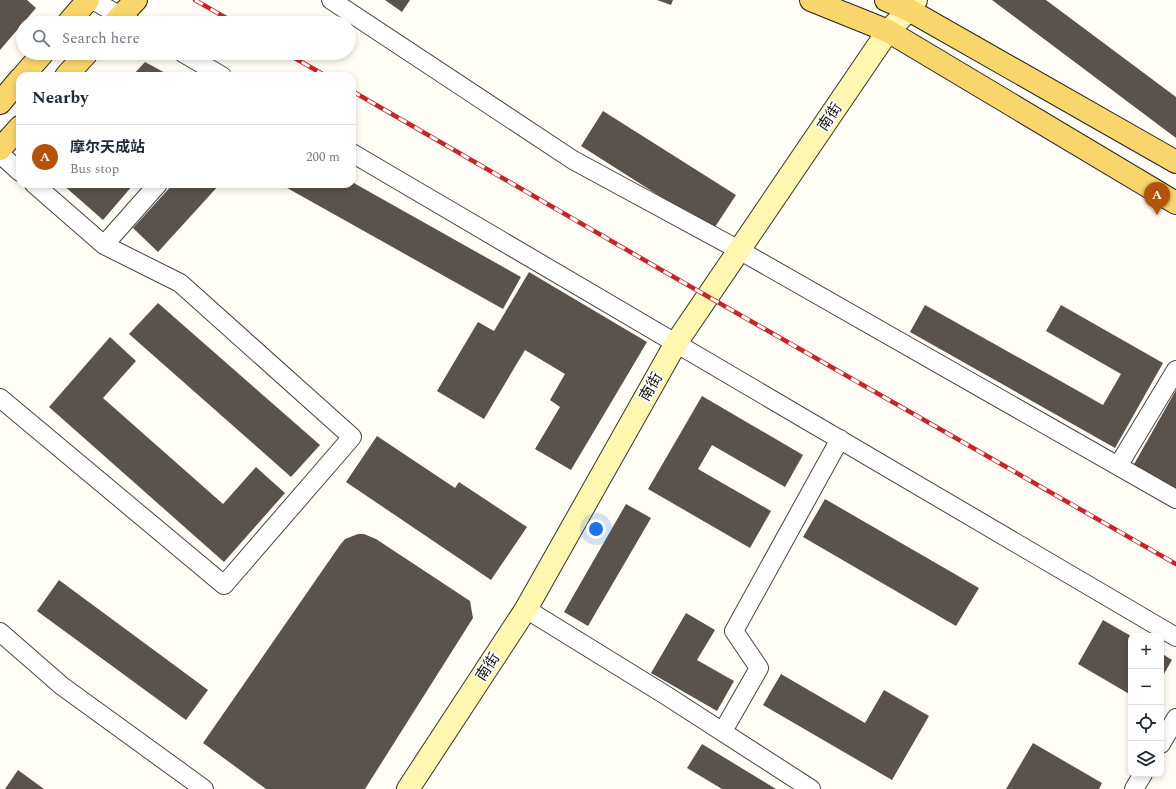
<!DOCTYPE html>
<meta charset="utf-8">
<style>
body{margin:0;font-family:Spectral,"Noto Sans SC",serif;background:#f2f2f3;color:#1f2937}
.controls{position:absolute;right:12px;bottom:12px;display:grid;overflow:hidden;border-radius:8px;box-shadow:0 2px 6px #0003}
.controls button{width:36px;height:36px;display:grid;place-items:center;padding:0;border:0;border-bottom:1px solid #e0e1e3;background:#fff;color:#1f2937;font:20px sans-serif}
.you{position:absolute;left:596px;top:529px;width:14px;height:14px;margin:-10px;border:3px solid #fff;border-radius:50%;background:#1a73e8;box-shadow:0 0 0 6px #1a73e833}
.badge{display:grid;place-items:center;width:26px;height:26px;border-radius:50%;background:#b45309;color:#fff;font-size:13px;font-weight:700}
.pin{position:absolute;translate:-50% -33px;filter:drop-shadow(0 1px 2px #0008)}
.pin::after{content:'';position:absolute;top:21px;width:14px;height:12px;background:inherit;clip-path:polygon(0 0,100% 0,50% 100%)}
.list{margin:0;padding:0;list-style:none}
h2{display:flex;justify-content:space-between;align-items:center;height:52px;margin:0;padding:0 16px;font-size:17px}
h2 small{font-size:13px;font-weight:400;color:#747a83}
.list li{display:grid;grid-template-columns:26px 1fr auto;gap:12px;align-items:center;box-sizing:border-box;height:64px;padding:0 16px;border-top:1px solid #e0e1e3}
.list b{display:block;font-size:15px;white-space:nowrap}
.list p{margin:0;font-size:13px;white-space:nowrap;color:#747a83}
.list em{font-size:13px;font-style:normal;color:#747a83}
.icon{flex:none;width:22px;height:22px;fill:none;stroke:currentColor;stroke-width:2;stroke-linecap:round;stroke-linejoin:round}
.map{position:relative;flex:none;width:1176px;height:789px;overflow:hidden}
.search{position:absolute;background:#fff;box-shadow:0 2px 6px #0003;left:16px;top:16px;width:340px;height:44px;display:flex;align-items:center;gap:10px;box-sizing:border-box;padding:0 14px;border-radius:22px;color:#747a83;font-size:15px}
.panel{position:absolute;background:#fff;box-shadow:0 2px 6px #0003;left:16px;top:72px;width:340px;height:116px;border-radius:12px}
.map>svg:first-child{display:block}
.building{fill:#5a524d}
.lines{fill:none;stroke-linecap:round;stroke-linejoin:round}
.street-casing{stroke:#444;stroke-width:20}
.secondary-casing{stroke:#333;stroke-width:24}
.primary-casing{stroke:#222;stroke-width:24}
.street{stroke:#fff;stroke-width:18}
.secondary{stroke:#fff6b0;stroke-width:22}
.primary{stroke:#f9d66b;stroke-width:22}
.rail-casing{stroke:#c4262e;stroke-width:4.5}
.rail{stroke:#fff;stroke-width:3;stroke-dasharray:9;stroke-linecap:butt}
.labels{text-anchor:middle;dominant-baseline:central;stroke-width:4;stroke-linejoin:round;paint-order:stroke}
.street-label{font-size:15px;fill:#111;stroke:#fff}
</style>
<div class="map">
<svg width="1176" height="789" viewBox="0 0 1176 789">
<rect width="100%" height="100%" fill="#fffdf5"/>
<!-- building -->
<path class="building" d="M0,0H27L36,8L0,50Z
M385,0H410L402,12Z
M657,0H673L671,5Z
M992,0H1046L1176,97V138Z
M145,62L171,76H132Z
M603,111L736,195L713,230L581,146Z
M352,182L521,277L503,309L280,184H352Z
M62,184H132L133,185L103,220Z
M173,184H220L158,252L133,228Z
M529,272L647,342L571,470L535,449L560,407L550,400L565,374L525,350L484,419L437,391L478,322L494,331Z
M158,303L320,445L291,477L129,334Z
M925,305L1103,405L1121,374L1046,331L1061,305L1163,363L1115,448L910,332Z
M110,337L136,361L103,398L223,504L256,467L285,493L224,562L49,407Z
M1176,390V490L1133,466Z
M702,396L803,455L785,487L712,445L698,469L771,511L750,548L648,489Z
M377,436L455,488L459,482L527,527L491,580L346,482Z
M825,499L979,588L956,626L803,537Z
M626,504L651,518L588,626L564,612Z
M358,534H364L376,539L470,601L473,618L365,789H266L203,743L340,545L345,539Z
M59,580L208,690L186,720L37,611Z
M686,613L715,630L697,660L734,681L717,711L651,673Z
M1103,620L1131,636V695L1078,664Z
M1161,653L1172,660L1161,679Z
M781,674L865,723L884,690L929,716L892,780L763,705Z
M1033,743L1102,783L1099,789H1006Z
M702,744L776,789H722L687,768Z
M18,770L44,789H5Z"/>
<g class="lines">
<!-- street casing -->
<g class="street-casing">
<path id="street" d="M93,0L132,23
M331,0L573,160L739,250L1176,499
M183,53L222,76
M352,153L1176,637
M0,154L20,172
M104,245L158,184
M0,398L224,585L352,437L180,283L104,245L34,184
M1118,466L1176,370
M526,609L667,696L811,789
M0,632L62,686L204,789
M723,731L759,668L734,631L840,439
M1161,744L1176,718
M1134,789L1143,774"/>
</g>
<!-- secondary casing -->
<g class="secondary-casing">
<path id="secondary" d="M408,789L526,609L676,343L888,31L909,10L916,0"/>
</g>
<!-- primary casing -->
<g class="primary-casing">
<path id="primary" d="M811,0L888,31L1176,203
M886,0L909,10L1176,162
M68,23L88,0
M114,23L136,0
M23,76L43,53
M66,76L87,53
M0,103L20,79
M0,149L20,127"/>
</g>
<!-- street -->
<use href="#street" class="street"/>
<!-- secondary -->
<use href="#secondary" class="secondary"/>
<!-- primary -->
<use href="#primary" class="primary"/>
<!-- rail casing -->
<g class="rail-casing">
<path id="rail" d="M195,0L235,23
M286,53L326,76
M352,91L665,272L1176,564"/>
</g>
<!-- rail -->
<use href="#rail" class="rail"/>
</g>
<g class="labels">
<!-- street labels -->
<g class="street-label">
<text transform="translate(830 117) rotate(-56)">南街</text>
<text transform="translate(651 387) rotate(-60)">南街</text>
<text transform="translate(488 667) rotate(-57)">南街</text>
</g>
</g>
</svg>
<div class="controls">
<button>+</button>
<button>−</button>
<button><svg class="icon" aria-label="locate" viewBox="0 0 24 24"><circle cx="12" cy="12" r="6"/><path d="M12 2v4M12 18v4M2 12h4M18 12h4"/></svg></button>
<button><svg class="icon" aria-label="layers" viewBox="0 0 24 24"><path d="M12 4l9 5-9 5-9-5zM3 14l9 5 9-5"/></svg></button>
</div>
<div class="you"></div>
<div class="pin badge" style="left:1157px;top:215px">A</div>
<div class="search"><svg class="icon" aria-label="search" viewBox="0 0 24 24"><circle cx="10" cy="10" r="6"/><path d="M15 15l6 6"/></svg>Search here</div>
<section class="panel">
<h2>Nearby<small></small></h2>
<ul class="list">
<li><span class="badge">A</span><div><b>摩尔天成站</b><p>Bus stop</p></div><em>200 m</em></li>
</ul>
</section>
</div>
